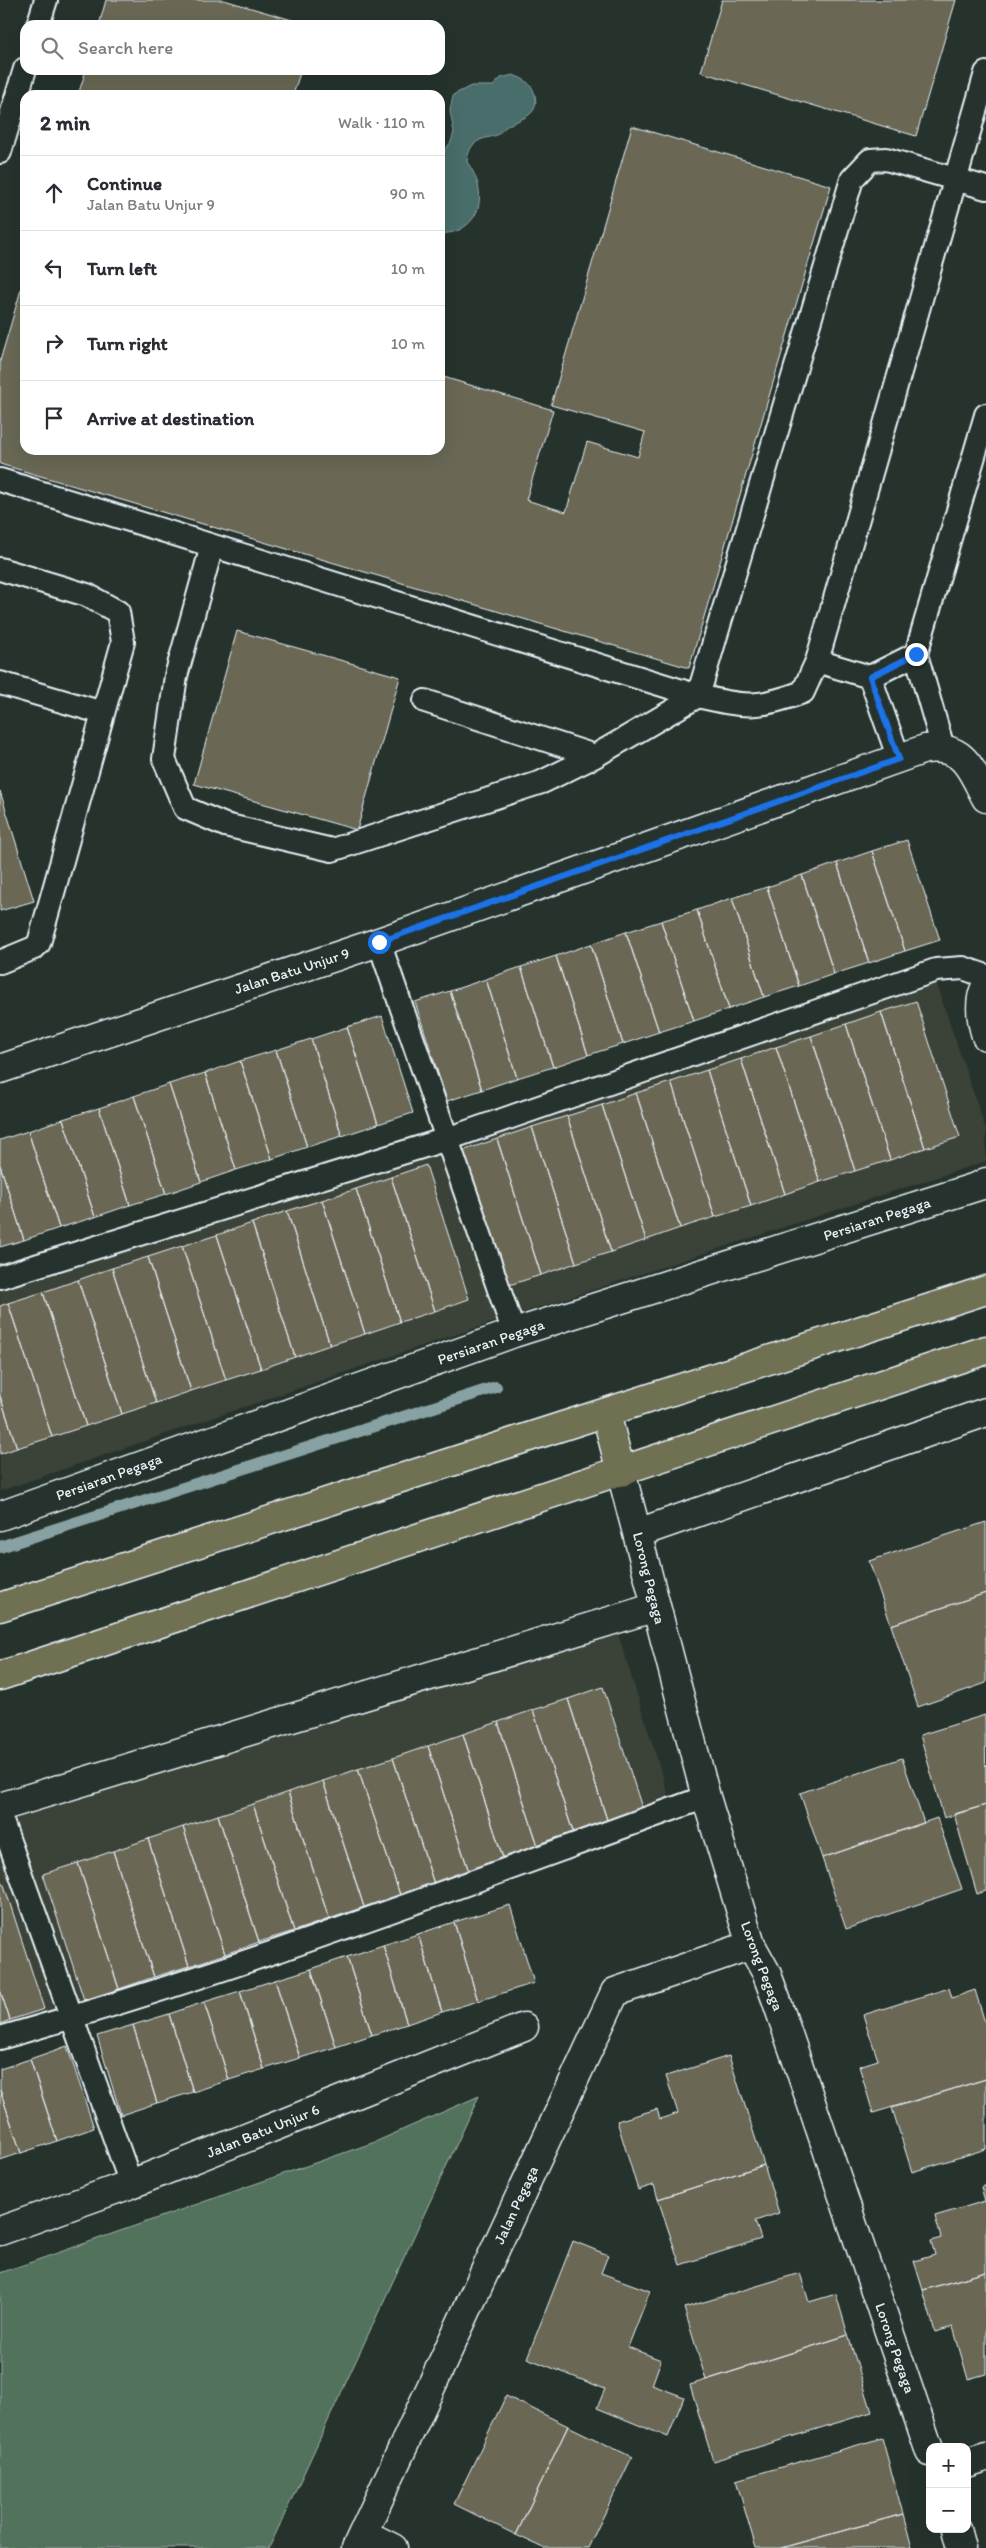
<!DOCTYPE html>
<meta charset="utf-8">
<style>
body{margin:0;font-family:Itim,sans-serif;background:#f7f7f7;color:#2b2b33}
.controls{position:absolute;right:15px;bottom:15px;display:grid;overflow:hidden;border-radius:10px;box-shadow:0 5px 20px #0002}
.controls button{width:45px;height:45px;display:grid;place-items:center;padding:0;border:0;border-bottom:1px solid #e1e1e2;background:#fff;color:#2b2b33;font:25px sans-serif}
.stop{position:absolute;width:15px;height:15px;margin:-11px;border:4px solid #1a73e8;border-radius:50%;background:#fff}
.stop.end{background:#1a73e8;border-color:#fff;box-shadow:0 1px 5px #0008}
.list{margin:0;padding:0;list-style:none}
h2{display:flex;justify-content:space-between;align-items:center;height:65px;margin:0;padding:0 20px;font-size:21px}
h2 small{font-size:16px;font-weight:400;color:#7c7c81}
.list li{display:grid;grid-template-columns:32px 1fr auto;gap:15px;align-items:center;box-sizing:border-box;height:75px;padding:0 20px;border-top:1px solid #e1e1e2}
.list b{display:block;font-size:19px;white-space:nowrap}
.list p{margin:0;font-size:16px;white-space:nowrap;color:#7c7c81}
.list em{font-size:16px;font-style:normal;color:#7c7c81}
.icon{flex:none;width:28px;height:28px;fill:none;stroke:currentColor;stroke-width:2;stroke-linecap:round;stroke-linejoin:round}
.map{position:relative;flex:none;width:986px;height:2548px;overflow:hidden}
.search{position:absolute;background:#fff;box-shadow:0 5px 20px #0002;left:20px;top:20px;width:425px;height:55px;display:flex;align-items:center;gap:12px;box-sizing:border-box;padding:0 18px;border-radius:15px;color:#7c7c81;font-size:19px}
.panel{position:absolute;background:#fff;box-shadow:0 5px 20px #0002;left:20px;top:90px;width:425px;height:365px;border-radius:15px}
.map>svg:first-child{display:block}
.built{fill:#3b4339}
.green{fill:#52725c;stroke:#9db2aa}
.water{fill:#486d6b;stroke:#88a2a3}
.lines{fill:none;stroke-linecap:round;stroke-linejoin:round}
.stream{stroke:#88a2a3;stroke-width:12}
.building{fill:#6b6754;stroke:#e8f1f8}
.lane-casing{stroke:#e8f1f8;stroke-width:26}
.street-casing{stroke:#e8f1f8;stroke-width:31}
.primary-casing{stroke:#e8f1f8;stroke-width:31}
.lane{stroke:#26332d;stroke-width:22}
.street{stroke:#26332d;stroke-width:28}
.primary{stroke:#706f52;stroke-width:28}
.route{stroke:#1a73e8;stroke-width:6}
.labels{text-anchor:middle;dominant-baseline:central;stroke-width:4;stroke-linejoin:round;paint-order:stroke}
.street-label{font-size:15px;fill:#e8f1f8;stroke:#26332d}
</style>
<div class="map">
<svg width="986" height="2548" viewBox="0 0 986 2548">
<rect width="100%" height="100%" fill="#26332d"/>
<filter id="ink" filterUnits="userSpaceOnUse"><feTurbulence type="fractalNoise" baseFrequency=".02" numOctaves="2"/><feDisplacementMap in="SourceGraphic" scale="10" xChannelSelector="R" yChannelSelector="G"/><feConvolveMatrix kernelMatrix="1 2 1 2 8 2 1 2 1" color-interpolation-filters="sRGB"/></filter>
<g filter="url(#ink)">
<!-- built -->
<path class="built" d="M935,980L986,1130V1161L433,1342L0,1491V1288L297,1196Z
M618,1634L670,1800L77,2006L0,2028V1822Z"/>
<!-- green -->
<path class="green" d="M479,2096L269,2548H0V2273L375,2142Z"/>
<!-- water -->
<path class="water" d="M513,75C524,79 532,83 535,95C540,117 520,118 507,126C502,129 500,134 495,136C490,137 484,138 480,140C470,145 468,153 467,162C483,183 487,216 459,230C454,233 446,233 440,234V156L451,142L454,132L450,111L453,95L471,86H493L501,78Z"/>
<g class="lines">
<!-- stream -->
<path class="stream" d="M0,1547L496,1387"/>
</g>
<!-- building -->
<path class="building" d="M106,0H224L309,25H99Z
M722,0H956L916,136L701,72Z
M86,70H301L293,95H78Z
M632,126L831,186L689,668L0,464V361L25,276V450H440V376L553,410L526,500L566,512L587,442L638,457L645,432L551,405Z
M237,631L400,677L357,830L194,784Z
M0,791L34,901L0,911Z
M907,840L940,940L905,951L872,851Z
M872,851L905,951L869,963L837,863Z
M837,863L869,963L834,974L802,875Z
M802,875L834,974L799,986L767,887Z
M767,887L799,986L764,997L732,898Z
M732,898L764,997L729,1009L697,910Z
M697,910L729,1009L694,1021L661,921Z
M661,921L694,1021L659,1032L626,932Z
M626,932L659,1032L623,1044L591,944Z
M591,944L623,1044L588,1055L556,956Z
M556,956L588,1055L553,1067L521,967Z
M521,967L553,1067L517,1078L486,979Z
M486,979L517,1078L482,1090L450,991Z
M450,991L482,1090L447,1101L415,1002Z
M916,1001L960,1137L925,1148L881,1012Z
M881,1012L925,1148L890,1160L846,1024Z
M382,1016L413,1113L378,1124L347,1027Z
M846,1024L890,1160L855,1171L811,1036Z
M347,1027L378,1124L342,1136L311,1039Z
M811,1036L855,1171L820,1182L776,1047Z
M311,1039L342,1136L307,1147L276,1050Z
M776,1047L820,1182L785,1194L741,1059Z
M276,1050L307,1147L272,1159L240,1061Z
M741,1059L785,1194L751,1206L707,1070Z
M240,1061L272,1159L236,1170L205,1073Z
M707,1070L751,1206L715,1217L671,1082Z
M205,1073L236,1170L201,1182L169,1084Z
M671,1082L715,1217L680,1228L636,1093Z
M169,1084L201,1182L166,1194L134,1096Z
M636,1093L680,1228L646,1240L602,1105Z
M134,1096L166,1194L130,1205L99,1108Z
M602,1105L646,1240L611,1252L567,1116Z
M99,1108L130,1205L95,1217L63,1119Z
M567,1116L611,1252L576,1263L532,1127Z
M63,1119L95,1217L59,1228L28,1131Z
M532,1127L576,1263L541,1275L497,1139Z
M28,1131L59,1228L24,1240L0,1165V1140Z
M497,1139L541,1275L506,1286L462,1151Z
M0,1165L24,1240L0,1247Z
M426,1165L469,1299L435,1311L391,1177Z
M391,1177L435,1311L400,1322L356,1189Z
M356,1189L400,1322L365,1334L322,1200Z
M322,1200L365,1334L330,1345L287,1211Z
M287,1211L330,1345L295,1357L252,1223Z
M252,1223L295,1357L261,1369L217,1235Z
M217,1235L261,1369L226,1380L182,1246Z
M182,1246L226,1380L191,1391L148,1257Z
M148,1257L191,1391L156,1403L112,1268Z
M112,1268L156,1403L122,1414L78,1280Z
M78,1280L122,1414L86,1426L43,1292Z
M43,1292L86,1426L52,1437L8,1303Z
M8,1303L52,1437L17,1448L0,1396V1306Z
M0,1396L17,1448L0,1454Z
M986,1522V1593L891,1625L869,1561Z
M986,1593V1683L918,1707L891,1625Z
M603,1687L644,1814L609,1826L568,1699Z
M568,1699L609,1826L575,1838L533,1710Z
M533,1710L575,1838L539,1849L498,1722Z
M985,1715L986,1805L944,1818L920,1735Z
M498,1722L539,1849L504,1861L463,1734Z
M463,1734L504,1861L469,1872L428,1746Z
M428,1746L469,1872L434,1884L393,1758Z
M393,1758L434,1884L400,1895L358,1769Z
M902,1758L924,1823L822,1858L800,1793Z
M358,1769L400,1895L364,1907L323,1781Z
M323,1781L364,1907L329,1919L288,1792Z
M288,1792L329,1919L294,1931L253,1804Z
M253,1804L294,1931L259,1942L218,1815Z
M986,1805V1891L977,1894L954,1814Z
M218,1815L259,1942L225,1954L183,1827Z
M937,1818L962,1889L846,1929L822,1858Z
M183,1827L225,1954L189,1966L148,1839Z
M148,1839L189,1966L154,1977L113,1851Z
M113,1851L154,1977L119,1989L78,1863Z
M78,1863L119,1989L84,2000L43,1874Z
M3,1882L44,2009L10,2020L0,1990V1883Z
M510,1905L534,1983L478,2001L454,1922Z
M454,1922L478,2001L442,2012L418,1934Z
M418,1934L442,2012L407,2024L383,1945Z
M383,1945L407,2024L372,2035L347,1957Z
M347,1957L372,2035L336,2047L311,1969Z
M311,1969L336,2047L300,2058L275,1980Z
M275,1980L300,2058L264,2069L240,1991Z
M949,1988L952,1998L975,1990L986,2026V2079L873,2113L859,2066L878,2060L863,2015Z
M0,1990L10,2020L0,2024Z
M240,1991L264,2069L229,2080L204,2002Z
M204,2002L229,2080L193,2092L169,2014Z
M169,2014L193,2092L157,2103L133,2025Z
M133,2025L157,2103L121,2115L97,2036Z
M67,2046L94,2128L57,2141L30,2059Z
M729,2056L764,2165L658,2199L654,2185L638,2190L617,2121L657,2109L660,2119L678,2113L666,2076Z
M30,2059L57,2141L21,2153L0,2090V2069Z
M986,2079V2149L912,2172L892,2108Z
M0,2090L21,2153L0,2160Z
M764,2165L779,2213L755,2221L761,2239L680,2265L658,2199Z
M986,2185V2272L923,2290L914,2261L935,2255L931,2241L941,2238L935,2216L985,2201L981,2187Z
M573,2241L608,2255L601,2273L650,2291L628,2347L661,2360L652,2385L684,2397L668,2437L597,2408L605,2389L527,2358Z
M986,2272V2374L968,2379L953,2327L935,2332L923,2290Z
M800,2273L809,2302L836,2294L848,2335L706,2380L684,2308Z
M848,2335L872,2412L713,2461L690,2385Z
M506,2396L568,2426L516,2535L454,2504Z
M568,2426L632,2457L588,2548H544L516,2535Z
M882,2438L903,2514L781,2548H756L736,2480Z
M903,2514L912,2548H781Z"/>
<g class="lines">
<!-- lane casing -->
<g class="lane-casing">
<path id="lane" d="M38,25L46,0
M0,152L25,69
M0,480L698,696C745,707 757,709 803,692L817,661L986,73
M212,546L176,676L164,759L185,808L225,825L332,850L542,782L595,756L698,696L852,179L870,160L886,159L986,188
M0,569L87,595L118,612L123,642L39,943L34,948L0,962
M817,661L870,677L916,654
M870,677L899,759
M0,683L103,713
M425,701L595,756
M943,748L916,654L986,415
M379,942L514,1333
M0,1277L447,1139L936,970L963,968L986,976
M0,1816L131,2184
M0,2038C239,1971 472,1881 706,1797"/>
</g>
<!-- street casing -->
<g class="street-casing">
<path id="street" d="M986,986C978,1001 981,1020 986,1036
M0,1069L379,942L925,749C965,745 970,768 986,798
M621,1472L706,1797L751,1945L766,1972L776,1999L930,2452
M0,1516L514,1333L979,1186L986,1182
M638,1533L986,1412
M0,1807L656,1607
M0,2231L131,2184L524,2027
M967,2463L986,2457
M956,2529L961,2548
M363,2533L393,2548
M356,2548L615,1992L751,1945"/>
</g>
<!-- primary casing -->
<g class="primary-casing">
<path id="primary" d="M606,1413L621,1472
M0,1607L986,1290
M0,1676L986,1350"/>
</g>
<!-- lane -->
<use href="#lane" class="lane"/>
<!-- street -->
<use href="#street" class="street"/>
<!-- primary -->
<use href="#primary" class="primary"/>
</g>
</g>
<g class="lines" filter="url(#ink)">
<!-- route -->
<path class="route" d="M379,942L899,759L870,677L916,654"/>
</g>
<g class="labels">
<!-- street labels -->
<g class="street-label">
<text transform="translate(292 971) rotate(-18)">Jalan Batu Unjur 9</text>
<text transform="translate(877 1219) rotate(-18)">Persiaran Pegaga</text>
<text transform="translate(491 1342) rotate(-19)">Persiaran Pegaga</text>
<text transform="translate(109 1477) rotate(-20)">Persiaran Pegaga</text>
<text transform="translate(649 1578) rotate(76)">Lorong Pegaga</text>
<text transform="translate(762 1966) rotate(69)">Lorong Pegaga</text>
<text transform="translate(263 2131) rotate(-22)">Jalan Batu Unjur 6</text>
<text transform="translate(516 2205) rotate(-65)">Jalan Pegaga</text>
<text transform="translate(895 2348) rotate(71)">Lorong Pegaga</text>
</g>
</g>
</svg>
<div class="controls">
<button>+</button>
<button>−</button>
</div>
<div class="stop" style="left:379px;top:942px"></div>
<div class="stop end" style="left:916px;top:654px"></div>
<div class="search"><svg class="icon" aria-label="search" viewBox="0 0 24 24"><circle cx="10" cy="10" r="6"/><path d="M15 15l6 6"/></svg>Search here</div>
<section class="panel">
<h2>2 min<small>Walk · 110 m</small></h2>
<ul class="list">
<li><svg class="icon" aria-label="ahead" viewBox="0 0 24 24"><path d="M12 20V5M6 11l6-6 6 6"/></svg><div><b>Continue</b><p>Jalan Batu Unjur 9</p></div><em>90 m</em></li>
<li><svg class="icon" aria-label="left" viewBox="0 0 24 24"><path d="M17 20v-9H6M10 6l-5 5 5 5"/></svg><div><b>Turn left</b></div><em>10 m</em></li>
<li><svg class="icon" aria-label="right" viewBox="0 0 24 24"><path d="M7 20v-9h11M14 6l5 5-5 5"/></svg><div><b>Turn right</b></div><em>10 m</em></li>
<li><svg class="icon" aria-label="arrive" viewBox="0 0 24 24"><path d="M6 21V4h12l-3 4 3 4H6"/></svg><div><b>Arrive at destination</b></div></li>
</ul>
</section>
</div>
